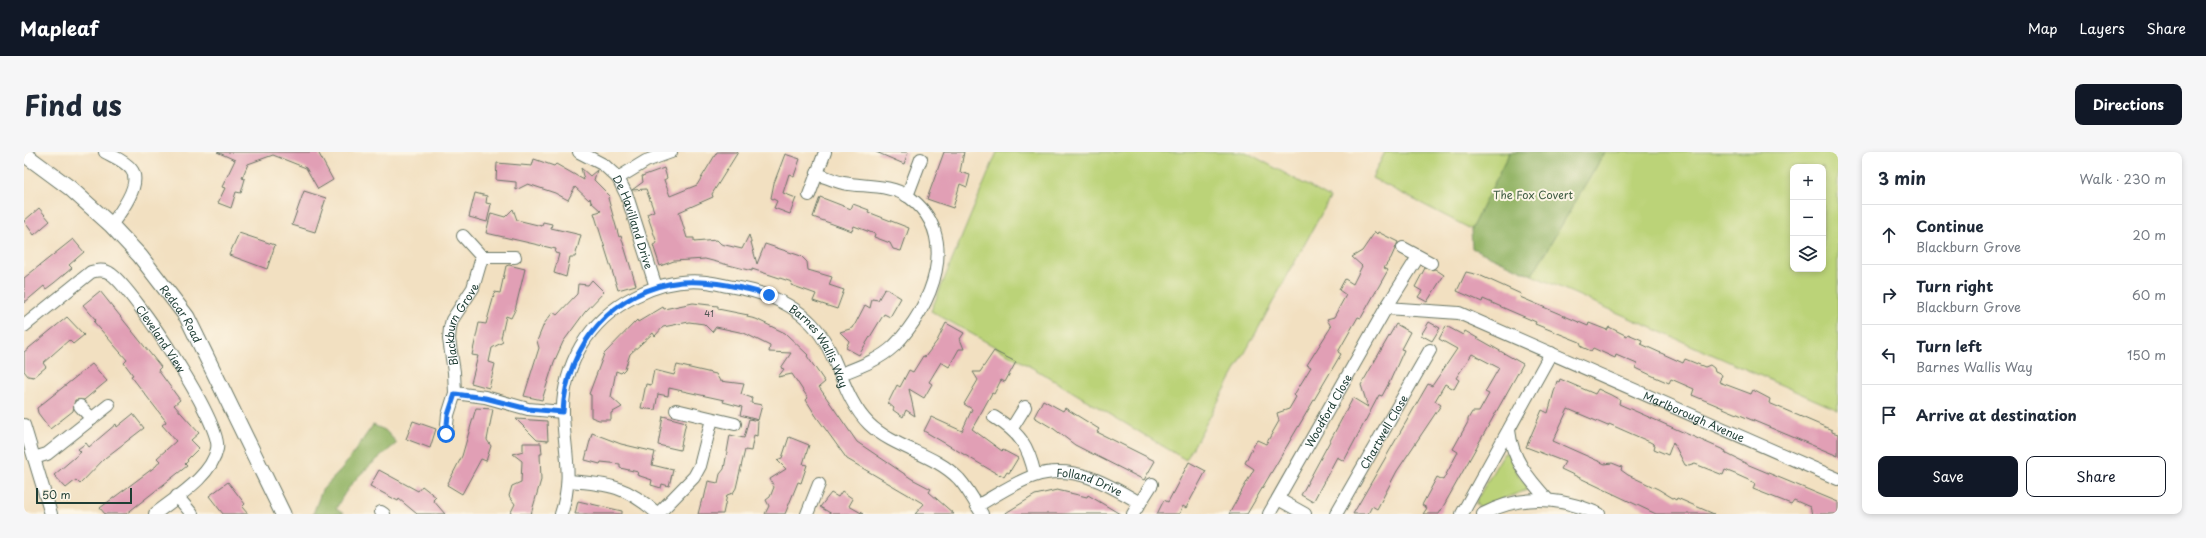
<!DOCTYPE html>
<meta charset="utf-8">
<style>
body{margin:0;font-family:"Playpen Sans",sans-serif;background:#f6f6f7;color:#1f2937}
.controls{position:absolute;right:12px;top:12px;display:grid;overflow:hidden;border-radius:8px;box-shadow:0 2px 6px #0003}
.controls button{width:36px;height:36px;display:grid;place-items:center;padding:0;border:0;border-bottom:1px solid #e0e1e3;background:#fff;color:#1f2937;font:20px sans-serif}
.scale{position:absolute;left:12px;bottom:10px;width:96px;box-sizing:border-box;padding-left:4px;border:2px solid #1f3d34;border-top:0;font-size:11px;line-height:14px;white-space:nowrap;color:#1f3d34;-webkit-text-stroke:3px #fcf5e5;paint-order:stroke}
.stop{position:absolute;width:12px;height:12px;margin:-9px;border:3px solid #1a73e8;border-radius:50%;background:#fff}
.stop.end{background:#1a73e8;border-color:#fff;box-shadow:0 1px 4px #0008}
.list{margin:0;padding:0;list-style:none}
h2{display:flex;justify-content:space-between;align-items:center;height:52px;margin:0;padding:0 16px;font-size:17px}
h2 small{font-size:13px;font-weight:400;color:#747a83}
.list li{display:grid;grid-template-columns:26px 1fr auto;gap:12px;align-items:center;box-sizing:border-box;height:60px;padding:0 16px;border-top:1px solid #e0e1e3}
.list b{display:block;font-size:15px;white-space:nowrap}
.list p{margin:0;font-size:13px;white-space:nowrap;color:#747a83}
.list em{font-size:13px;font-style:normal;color:#747a83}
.actions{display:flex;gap:8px;padding:12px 16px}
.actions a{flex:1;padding:9px 0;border:1px solid #111827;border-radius:8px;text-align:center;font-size:14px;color:#111827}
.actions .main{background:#111827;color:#fff}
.icon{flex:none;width:22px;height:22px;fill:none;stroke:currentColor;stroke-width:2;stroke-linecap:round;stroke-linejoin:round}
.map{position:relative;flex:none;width:1814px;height:362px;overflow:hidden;border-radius:8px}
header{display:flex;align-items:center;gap:24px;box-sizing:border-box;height:56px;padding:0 20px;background:#111827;color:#fff}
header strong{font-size:19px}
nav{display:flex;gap:22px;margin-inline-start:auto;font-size:14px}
.intro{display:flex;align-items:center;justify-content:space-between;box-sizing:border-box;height:96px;padding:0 24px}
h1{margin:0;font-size:28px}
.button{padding:10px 18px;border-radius:8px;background:#111827;color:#fff;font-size:14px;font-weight:700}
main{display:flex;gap:24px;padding:0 24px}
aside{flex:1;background:#fff;border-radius:8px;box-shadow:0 2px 6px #0003}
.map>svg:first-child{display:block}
.green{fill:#bbd378;stroke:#6d8856;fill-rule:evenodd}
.forest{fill:#94b568;stroke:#5a794e}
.building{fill:#e19fb5}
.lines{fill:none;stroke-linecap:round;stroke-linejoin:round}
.minor-casing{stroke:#697665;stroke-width:14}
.tertiary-casing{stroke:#697665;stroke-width:17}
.minor{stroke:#fff;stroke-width:12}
.tertiary{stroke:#fff;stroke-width:15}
.route{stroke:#1a73e8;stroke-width:5}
.labels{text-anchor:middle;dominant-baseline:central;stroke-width:4;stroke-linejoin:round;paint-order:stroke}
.number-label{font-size:9px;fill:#505654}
.park-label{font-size:11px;fill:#3e5b42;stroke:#fcf5e5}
.street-label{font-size:11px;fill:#1f3d34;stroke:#fcf5e5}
</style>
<header>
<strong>Mapleaf</strong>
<nav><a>Map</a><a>Layers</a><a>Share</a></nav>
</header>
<div class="intro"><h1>Find us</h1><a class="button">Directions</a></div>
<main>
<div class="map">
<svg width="1814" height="362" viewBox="0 0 1814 362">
<rect width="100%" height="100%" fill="#fcf5e5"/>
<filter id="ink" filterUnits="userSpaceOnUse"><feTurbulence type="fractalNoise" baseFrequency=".025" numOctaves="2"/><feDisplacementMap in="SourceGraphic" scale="8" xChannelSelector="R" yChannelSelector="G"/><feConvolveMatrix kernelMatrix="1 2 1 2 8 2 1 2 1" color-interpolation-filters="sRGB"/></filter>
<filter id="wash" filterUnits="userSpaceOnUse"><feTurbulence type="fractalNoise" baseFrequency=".012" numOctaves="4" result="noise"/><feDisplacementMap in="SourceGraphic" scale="16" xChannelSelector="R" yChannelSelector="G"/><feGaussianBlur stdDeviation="0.9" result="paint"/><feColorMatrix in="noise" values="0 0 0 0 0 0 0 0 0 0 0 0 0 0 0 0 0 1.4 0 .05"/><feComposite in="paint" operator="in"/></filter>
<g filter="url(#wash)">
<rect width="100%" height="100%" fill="#f2e0c1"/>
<!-- green -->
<path class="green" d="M973,0H1222L1306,46L1162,308L1014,219L907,159Z
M1361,0H1486L1447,77L1348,26Z
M1581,0H1814V258L1508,123ZM1769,15H1799V117H1769Z
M1480,301L1485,302L1495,324L1503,333V338L1456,355L1452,352L1453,347Z"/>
<!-- forest -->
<path class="forest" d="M1486,0H1581L1508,123L1448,96L1447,77Z
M349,273L361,278L373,291C348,312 326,327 312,357L320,362H289L298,338L318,317Z"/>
<g id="blocks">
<!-- building -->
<path class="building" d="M193,0H294L309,28L294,37L282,16L249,3L224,12L218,26L221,27L217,41L212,40L207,56L194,51L201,36L198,35L211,8Z
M693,0H714L688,42L689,45L655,60L663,86H670V90L693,88L697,92L718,97L725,83L733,112L741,92L777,104L783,110L784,118L808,125L805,133L820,138L813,157L789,149L792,142L767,133L768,130L728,117V119L681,107L650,109L636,114L629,93L633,91L623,62L630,59L622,37L608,38L619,30L618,24L640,16L643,26L640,28L646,44L673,33Z
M852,0H884L880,12Z
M920,0H940L936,20L946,23L943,35L936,32L929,56L903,47Z
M761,2L776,7L770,24L765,22L759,41L772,46L766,62L750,56L753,49L747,46L750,31Z
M510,7L530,14L532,12L560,28L557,16L566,24L573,18L570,28L586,44L584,46L595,85L597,84L612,133L594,138L570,61L577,59L567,50L566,46L565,48L551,35L544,48L531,41L504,32L492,38V30L472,28L473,11L508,14Z
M280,39L302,46L291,80L268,73Z
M451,41L463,44L462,51L467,52L463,70L445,65Z
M796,45L827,57L829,52L845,58L844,60L885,76L877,99L869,97L866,91L850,85L851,82L830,74L828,79L789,65Z
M15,56L26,69L10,83L0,69Z
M489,57L493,68L518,74L519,70L528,72L527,76L557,83L551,105H546L542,125L530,121L535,102L531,101L532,97L462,81L467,61L481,65Z
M1351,80L1353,82L1354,80L1374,90L1367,106L1360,116L1364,118L1337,166L1334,165L1314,200L1317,202L1223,362H1205L1230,317L1221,311L1226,300L1233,288L1242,292L1255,269L1253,261L1265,257L1272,245L1270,243L1287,215L1283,213L1307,175L1303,167L1310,165L1322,143L1315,138L1321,127L1329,132L1338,114L1328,105L1338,99Z
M215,81L251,93L243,117L205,103Z
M49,87L60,100L45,113L48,116L30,131L22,137L20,134L0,151V126Z
M485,113L501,117L491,158L487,166L482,164L477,186L479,190L468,196L465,210L471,212L465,236L447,231L454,204L448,203L455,171L462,172L471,140L476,141L482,114Z
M1401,116L1407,118L1411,117L1420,123L1403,150L1394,145L1398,139L1391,135Z
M1442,120L1455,123L1497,142L1496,145L1564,174L1565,171L1583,178L1585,175L1603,184L1604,182L1618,188L1617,192L1659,211L1661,207L1681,215L1686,213L1690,216L1691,220L1698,223L1695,230L1727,242L1729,238L1746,247L1745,251L1808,278V280L1814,282V304L1668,243L1670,237L1647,227L1645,231L1631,225L1612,216L1613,212L1592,203L1591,206L1569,196L1567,199L1558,195L1556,190L1511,172L1512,170L1459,147L1458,150L1433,139Z
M568,128L580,140L561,160L539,190L530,210L518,248L500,244L515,196L513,189L520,172L529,160L533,163L553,142L554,132L564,133Z
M861,136L877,146L866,165L860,162L835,203L822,196L825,189L816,180L829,176L841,153L846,156L848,147L854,148Z
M76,139L137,215L134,218L156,248L150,253L175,281L167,288L175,296L163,308L164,309L161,312L163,314L102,362H81L76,356L132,314L136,309L133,306L152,289L138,273L142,270L141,268L107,224L109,223L100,211L103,208L70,170L72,168L59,153Z
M669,151L694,154V157L724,163L723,165L732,167L761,181L784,203L783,204L801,230L795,235L833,290L888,327L907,337L905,340L930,362H891L900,352L823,307L792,264L782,248L784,246L768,222L754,225L760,217L757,216L767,201L745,200L746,194L720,181L692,175L688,180L680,172L665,170L639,175L631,184L629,181L606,202L601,217L597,221L592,219L587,245L598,255L587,261V268H575L567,265V243L565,242L580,202L613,168L614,170L639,155L640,157Z
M43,165L60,183L49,192L45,188L19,211L22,215L10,225L4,224L0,219V200Z
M1405,170L1416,176L1408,189L1397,183Z
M922,171L940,181L936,187L940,197H935L925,215L917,210L905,230L908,232L900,246L885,237L891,264L882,258L879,265L869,258L870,256L864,251L873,233L876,235L885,218L889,220L899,204L901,205L913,189Z
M1372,172L1386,180L1377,197L1380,198L1366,229L1358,244L1355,243L1320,309L1313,305L1289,350L1277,343L1329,246L1344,255L1337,233Z
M1422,174L1439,183L1441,179L1499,212L1415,362H1399L1403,356L1398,353L1413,325L1419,328L1434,300L1429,297L1444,270V267L1448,260H1455L1465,242L1461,240L1475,216L1448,202L1432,226L1435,228L1430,237L1421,232L1411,249L1417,253L1373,319L1353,357L1348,354L1344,362H1329L1404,232L1408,234L1433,197L1415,187Z
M970,199L992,210L981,230L977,228L970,242L968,241L948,277L978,299L979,298L994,306L985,321L983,320L980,325L976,322L975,323L900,279L907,265L938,279L948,257L940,252L954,228L949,220H956Z
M68,212L83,229L60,248H51L49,259L26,277L14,261L13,256Z
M653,213L692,222L696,229L720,232L717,242L728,246L727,251L738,253L734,268L716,263L718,255L699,250L700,248L645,236L644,244L634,242L631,258L617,256L622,232L627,233L630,218L650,223Z
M1536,227L1571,242L1574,237L1587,243L1596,248L1595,252L1702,299L1701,301L1725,313L1814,350V362H1788L1786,355L1770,348L1767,352L1729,337L1731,331L1711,322L1701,318L1699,323L1671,312L1665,314L1661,313L1649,290L1644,303L1630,297L1631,293L1626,290L1585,272L1584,274L1544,257L1529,289L1581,312L1588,311L1598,315L1597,318L1604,323L1634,337L1652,348L1653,346L1690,362H1632L1537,317L1541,310L1502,295L1518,258L1524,261L1533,229L1535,230Z
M1019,248L1039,259L1041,256L1075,277L1073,280L1131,309L1120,328L1051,293L1030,277L1010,265Z
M452,256L469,257L463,288L467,294L462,309L457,307L438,342L423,333L438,304Z
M109,262L120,276L81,306L56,332L52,328L42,336L30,323L57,300L54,297L62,291L65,295L92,272L93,275Z
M639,264L662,270L656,298L634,293Z
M492,267L523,269L524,289L513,288Z
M725,267L734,269L733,284L730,283L727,299L721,298L712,336L709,341L703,343L699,362H674L678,347H680L684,329L694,331L696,322L700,317L706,283L720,286Z
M389,269L412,277L406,296L382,287Z
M568,281L597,292L631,300L628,313L649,318L645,334L638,332L637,336L627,333L628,328L613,323L614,320L596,316V312L577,310L576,312L561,308Z
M765,285L785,293L779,312L783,313L777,331L774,330L761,362H741L745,354L742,348L746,345L750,335L746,327L762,317L753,308L758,306Z
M499,291H517L518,302H516L517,328L507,362H486L491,352L485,344L488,334L497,330L498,309L489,302L499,299Z
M1165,310L1182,319L1162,356L1159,354L1155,362H1133L1140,348L1144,350Z
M355,318L394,339L398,334L412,345L409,348L421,362H393L375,347L374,349L346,334Z
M204,330L221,352L218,355L224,362H199L185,344Z
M1033,338L1063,345L1064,343L1096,362H980L1011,343Z
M818,339L829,347L825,354L839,362H808L796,355L807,341L814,345Z
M554,349L598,359V362H551Z"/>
</g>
</g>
<g filter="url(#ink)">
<use href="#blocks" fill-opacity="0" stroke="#697665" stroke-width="1"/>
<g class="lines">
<!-- minor casing -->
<g class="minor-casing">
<g id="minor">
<path d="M81,0C90,5 101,9 107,17C119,31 96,61 87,73"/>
<path id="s1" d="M555,0L580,13L594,26L603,44L632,135"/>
<path d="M793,22C802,25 811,29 819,31C840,35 867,32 885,45C938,84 908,155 870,194C855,208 835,215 817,222"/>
<path d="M594,26L622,9L647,0"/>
<path d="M785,43L801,0"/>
<path d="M883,44L897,7"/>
<path d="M439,84L458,105H491"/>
<path d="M1379,96L1407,111"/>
<path id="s2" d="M1362,156L1435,161L1814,327"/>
<path id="s3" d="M0,174L67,120C74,118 81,117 87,122C110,138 199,272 193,297C188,324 151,346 131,362"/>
<path d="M431,241L461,245L504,257L539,260"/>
<path d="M56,254L68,267"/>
<path d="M652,258L711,272"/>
<path d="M970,265C996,281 1004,293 1011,323"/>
<path d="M0,273L27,362"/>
<path d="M988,276L1001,255"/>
<path d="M1485,278C1488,307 1504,326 1523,347"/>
<path id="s4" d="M422,282L424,263L431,241L430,220L425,187L426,176L428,168L449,136L458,105"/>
<path d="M10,306L23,302L85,253"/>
<path d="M545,329C586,332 602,334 634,362L670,325L676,314L688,267"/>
<path d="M153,344L168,362"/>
<path d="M1254,347L1281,362"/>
<path id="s5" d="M953,354C971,344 991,330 1010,324C1049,311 1084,332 1116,351"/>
<path d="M357,360L360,362"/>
<path id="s6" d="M537,362C550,325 540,298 539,261C538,239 546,213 557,194C582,152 634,125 682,130C692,131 701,134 710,135C740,140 767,150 788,172C815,201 817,244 845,272C871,297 910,301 935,327C944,337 951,350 958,362"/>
<path d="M783,362L795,332"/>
<path d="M1109,362L1128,332"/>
<path id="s7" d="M1245,362L1362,156L1394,105"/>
<path id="s8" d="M1312,362L1406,198"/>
<path d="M1438,362L1527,201"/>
<path d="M1459,362C1497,342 1537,345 1575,362"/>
</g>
</g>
<!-- tertiary casing -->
<g class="tertiary-casing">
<g id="tertiary">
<path id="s9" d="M0,2L46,36L87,73L116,104L163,165L259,362"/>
</g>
</g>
<!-- minor -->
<use href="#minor" class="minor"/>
<!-- tertiary -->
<use href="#tertiary" class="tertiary"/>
</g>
</g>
<g class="lines" filter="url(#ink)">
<!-- route -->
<path class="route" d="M422,282L424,263L431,242L461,246L504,257L539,260C542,194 590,137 658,130C686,128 718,135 745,143"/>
</g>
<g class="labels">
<!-- number labels -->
<g class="number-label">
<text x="685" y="161">41</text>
</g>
<!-- park labels -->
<g class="park-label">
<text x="1509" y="42">The Fox Covert</text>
</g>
<!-- street labels -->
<g class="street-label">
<text stroke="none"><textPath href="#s1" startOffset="94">De Havilland Drive</textPath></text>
<text stroke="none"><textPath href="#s9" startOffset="226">Redcar Road</textPath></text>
<text stroke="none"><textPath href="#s4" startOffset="114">Blackburn Grove</textPath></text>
<text stroke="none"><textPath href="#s3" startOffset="189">Cleveland View</textPath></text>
<text stroke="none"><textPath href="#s6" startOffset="458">Barnes Wallis Way</textPath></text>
<text stroke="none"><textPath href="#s7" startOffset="119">Woodford Close</textPath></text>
<text stroke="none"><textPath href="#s2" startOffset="330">Marlborough Avenue</textPath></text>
<text stroke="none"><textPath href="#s8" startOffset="95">Chartwell Close</textPath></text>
<text stroke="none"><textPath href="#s5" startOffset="122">Folland Drive</textPath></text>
</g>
</g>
</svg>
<div class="controls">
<button>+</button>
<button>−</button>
<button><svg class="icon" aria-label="layers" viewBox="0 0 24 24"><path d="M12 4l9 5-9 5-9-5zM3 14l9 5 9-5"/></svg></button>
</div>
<div class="scale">50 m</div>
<div class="stop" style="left:422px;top:282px"></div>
<div class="stop end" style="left:745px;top:143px"></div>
</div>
<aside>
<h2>3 min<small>Walk · 230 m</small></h2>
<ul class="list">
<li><svg class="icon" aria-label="ahead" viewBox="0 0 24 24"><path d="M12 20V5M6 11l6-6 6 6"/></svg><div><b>Continue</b><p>Blackburn Grove</p></div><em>20 m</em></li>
<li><svg class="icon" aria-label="right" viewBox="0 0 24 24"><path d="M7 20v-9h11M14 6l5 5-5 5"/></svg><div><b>Turn right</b><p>Blackburn Grove</p></div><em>60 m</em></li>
<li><svg class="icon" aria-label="left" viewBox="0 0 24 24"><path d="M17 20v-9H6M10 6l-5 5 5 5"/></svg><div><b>Turn left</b><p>Barnes Wallis Way</p></div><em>150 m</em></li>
<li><svg class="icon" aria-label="arrive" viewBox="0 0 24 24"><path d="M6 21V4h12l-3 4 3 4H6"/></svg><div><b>Arrive at destination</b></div></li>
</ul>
<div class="actions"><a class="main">Save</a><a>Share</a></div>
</aside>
</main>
